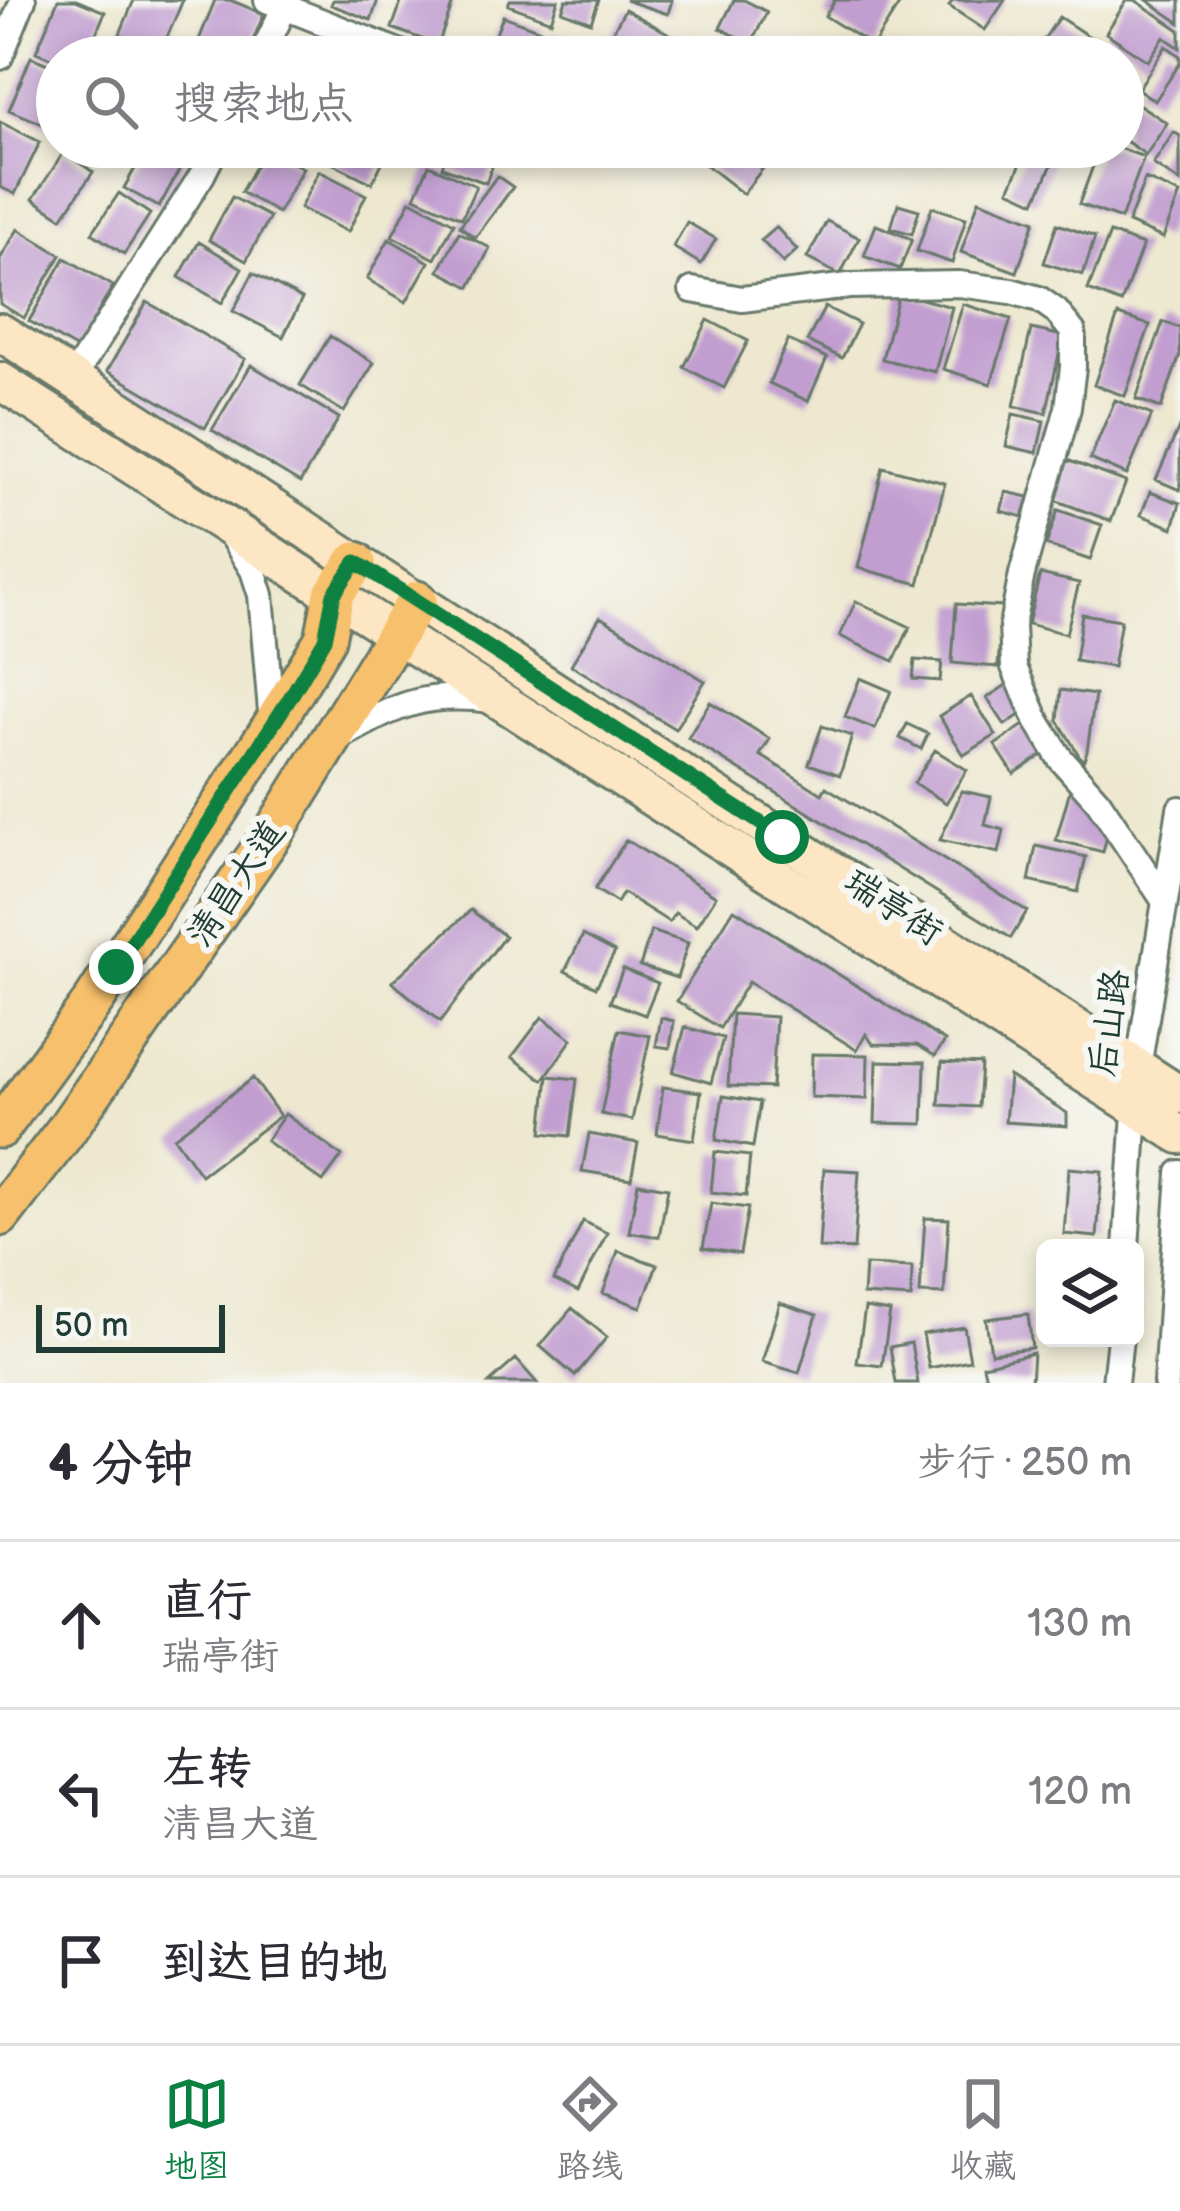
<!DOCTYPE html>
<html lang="zh">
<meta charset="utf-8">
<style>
body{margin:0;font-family:"Balsamiq Sans","LXGW WenKai TC",sans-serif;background:#f7f7f7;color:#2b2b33}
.controls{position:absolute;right:36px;bottom:36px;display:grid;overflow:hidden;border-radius:18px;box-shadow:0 6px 18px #0003}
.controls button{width:108px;height:108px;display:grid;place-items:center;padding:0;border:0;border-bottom:3px solid #e1e1e2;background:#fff;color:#2b2b33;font:60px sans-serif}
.scale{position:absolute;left:36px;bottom:30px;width:189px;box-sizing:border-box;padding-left:12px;border:6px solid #1f3d34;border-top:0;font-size:33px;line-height:42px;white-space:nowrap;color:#1f3d34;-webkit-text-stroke:9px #f6f6f2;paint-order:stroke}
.stop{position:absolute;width:36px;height:36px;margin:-27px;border:9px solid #0b8043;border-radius:50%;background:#fff}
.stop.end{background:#0b8043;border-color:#fff;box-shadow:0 3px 12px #0008}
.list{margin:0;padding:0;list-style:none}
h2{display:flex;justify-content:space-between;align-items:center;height:156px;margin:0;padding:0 48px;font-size:51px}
h2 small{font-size:39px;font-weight:400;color:#7c7c81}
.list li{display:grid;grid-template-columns:78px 1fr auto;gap:36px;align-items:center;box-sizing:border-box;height:168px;padding:0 48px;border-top:3px solid #e1e1e2}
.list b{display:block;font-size:45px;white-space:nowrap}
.list p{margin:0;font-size:39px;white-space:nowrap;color:#7c7c81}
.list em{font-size:39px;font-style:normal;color:#7c7c81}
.icon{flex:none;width:66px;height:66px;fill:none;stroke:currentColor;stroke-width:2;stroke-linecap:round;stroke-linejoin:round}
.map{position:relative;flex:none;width:1180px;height:1383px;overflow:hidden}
.search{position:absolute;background:#fff;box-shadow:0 6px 18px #0003;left:36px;right:36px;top:36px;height:132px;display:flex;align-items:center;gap:30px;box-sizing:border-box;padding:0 42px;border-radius:66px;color:#7c7c81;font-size:45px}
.sheet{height:660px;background:#fff}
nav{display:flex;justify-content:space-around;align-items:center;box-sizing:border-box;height:168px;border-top:3px solid #e1e1e2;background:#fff;font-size:33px;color:#7c7c81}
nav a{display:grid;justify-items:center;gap:6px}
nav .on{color:#0b8043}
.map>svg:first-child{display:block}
.building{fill:#c19dd0}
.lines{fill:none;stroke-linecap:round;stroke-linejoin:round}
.minor-casing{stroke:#67796a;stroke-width:30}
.secondary-casing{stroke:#67796a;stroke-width:42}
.primary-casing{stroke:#67796a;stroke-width:45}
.minor{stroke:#fff;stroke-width:24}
.secondary{stroke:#fce6c4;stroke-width:36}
.primary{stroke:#f7c06c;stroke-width:39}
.route{stroke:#0b8043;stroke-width:15}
.labels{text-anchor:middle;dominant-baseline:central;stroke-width:12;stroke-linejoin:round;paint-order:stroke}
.street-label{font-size:36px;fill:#1f3d34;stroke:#f6f6f2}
</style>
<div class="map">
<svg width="1180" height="1383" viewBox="0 0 1180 1383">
<rect width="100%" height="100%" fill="#f6f6f2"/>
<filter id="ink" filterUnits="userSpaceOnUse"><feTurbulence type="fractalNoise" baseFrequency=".00833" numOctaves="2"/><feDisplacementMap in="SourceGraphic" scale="24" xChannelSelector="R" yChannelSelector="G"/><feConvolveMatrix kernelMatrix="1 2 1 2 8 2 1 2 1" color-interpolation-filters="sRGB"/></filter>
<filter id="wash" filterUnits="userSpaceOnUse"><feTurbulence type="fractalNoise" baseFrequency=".004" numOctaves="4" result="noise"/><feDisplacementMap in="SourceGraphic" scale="48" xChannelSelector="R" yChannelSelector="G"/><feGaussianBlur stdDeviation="2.7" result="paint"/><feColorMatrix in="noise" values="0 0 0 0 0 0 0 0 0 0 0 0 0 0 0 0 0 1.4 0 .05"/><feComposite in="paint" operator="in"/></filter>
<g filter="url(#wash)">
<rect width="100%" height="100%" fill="#ede8cf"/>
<g id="blocks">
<!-- building -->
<path class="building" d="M58,0H76L105,12L86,57H57V61L36,52Z
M134,0H183L161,51L120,34Z
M215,0H230L264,14L246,57H226L197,45Z
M333,0H378L371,20L331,5Z
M402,0H454L438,45L392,28Z
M510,0H558L551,21L508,5Z
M566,0H599L591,22L562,11Z
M625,0H672L668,14Z
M734,0H744L767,12L751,44L720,28Z
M835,0H902L873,46L825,16Z
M953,0H1005L985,30L949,6Z
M1127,0H1135L1180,30V48L1164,37L1148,61L1106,33Z
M1147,0H1180V23Z
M625,9L678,39L668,57H615L603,50Z
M503,16L543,31L533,57H487Z
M1059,17L1091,38L1078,57H1032Z
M553,33L594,48L591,57H545Z
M324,38L360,57H314Z
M1166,46L1180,56V63L1155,101L1138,89Z
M31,57L57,68V111L50,127L9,110Z
M1123,94L1167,123L1146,155L1123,139Z
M0,122L40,142L15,194L0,187Z
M1174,132L1180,136V182L1153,164Z
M147,147H192L159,207L124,188Z
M332,147H390L372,183L326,160Z
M449,147H489L498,150L486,183L442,167Z
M711,147H754L770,159L743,194L701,161Z
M1100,147H1116L1144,157L1121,219L1079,204Z
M265,148L303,168L278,213L241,192Z
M1027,150L1053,162L1035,202L1009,190Z
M64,152L93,172L62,218L33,199Z
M429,165L476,186L462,218L415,197Z
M319,171L366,195L348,232L300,208Z
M497,176L513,187L475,238L460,226Z
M1145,179L1180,194L1163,238L1128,223Z
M119,193L150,214L124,254L92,233Z
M232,197L270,217L246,261L209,240Z
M411,200L454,223L435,259L392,236Z
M979,200L1035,221L1017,272L961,252Z
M898,204L919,210L912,234L891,228Z
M932,207L966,218L952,263L917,251Z
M827,221L859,238L840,275L807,258Z
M687,222L716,239L701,264L673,247Z
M1057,224L1095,237L1083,275L1044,263Z
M876,225L912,239L900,269L864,256Z
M776,227L797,250L783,263L761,240Z
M18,229L61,255L24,318L0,304V259Z
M459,232L490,248L470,287L439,271Z
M1110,233L1143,245L1121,303L1088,290Z
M389,239L429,262L406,302L367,279Z
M199,242L242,268L222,303L179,277Z
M65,258L113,286L77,349L29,321Z
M253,273L302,299L283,337L233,311Z
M899,293L952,307L935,372L882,359Z
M147,302L245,359L205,428L107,371Z
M963,304L1011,319L991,384L943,369Z
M825,307L859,324L842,358L807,341Z
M1118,315L1150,325L1125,396L1094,385Z
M708,320L748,341L724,388L684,367Z
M1163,322L1180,328V355L1161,408L1136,399Z
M1031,329L1063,336L1046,413L1014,406Z
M330,336L374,363L344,412L300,385Z
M788,340L827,358L808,401L769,383Z
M251,365L339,418L300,483L212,430Z
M1115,400L1152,415L1127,475L1090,459Z
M1013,414L1044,421L1037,453L1006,446Z
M1180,425V490L1156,480Z
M1067,460L1126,482L1111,521L1052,499Z
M883,467L945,483L919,584L858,568Z
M1006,492L1029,497L1023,517L1001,511Z
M1150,492L1180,503L1173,528L1141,515Z
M1058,510L1102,525L1090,560L1046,545Z
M1040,574L1079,583L1066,634L1028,624Z
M856,601L910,627L894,661L840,636Z
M956,604L1002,607L998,667L952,663Z
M1082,614L1121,620L1113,667L1075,661Z
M600,617L705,681L675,729L571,665Z
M915,660L942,662L940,681L913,679Z
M860,678L891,691L875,729L845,717Z
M1009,683L1027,710L1005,725L987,698Z
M1061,690L1095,695L1087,751L1083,762L1058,720Z
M971,696L996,735L964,755L939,716Z
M710,702L770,739L760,755L822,794L826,787L1027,911L1011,938L688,738Z
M1028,722L1048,751L1014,774L995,745Z
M907,724L928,734L921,749L900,738Z
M822,726L852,736L840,775L809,764Z
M935,750L967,770L946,803L914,783Z
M1073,779L1108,832L1103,852L1056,840Z
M962,791L991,797L985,825L1004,830L999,853L940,840Z
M626,840L716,896L697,926L675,913L669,922L623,893L617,903L595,889Z
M1036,846L1086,857L1078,892L1029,881Z
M734,909L945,1041L935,1056L917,1045L873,1044L866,1034L857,1050L748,982L720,1028L677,1001Z
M471,910L505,936L440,1022L392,982Z
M651,931L688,943L677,978L640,966Z
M583,935L615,952L596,987L565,971Z
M623,969L658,983L645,1015L610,1002Z
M732,1014L776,1017L772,1088L728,1086Z
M542,1017L572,1039L543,1080L512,1057Z
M661,1018L674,1021L670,1048L656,1046Z
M685,1027L723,1038L711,1083L673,1072Z
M619,1030L650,1036L632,1120L601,1114Z
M812,1054L868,1055L867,1099L811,1097Z
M877,1061L925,1062L923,1124L875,1123Z
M942,1062L981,1064L978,1107L939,1105Z
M548,1076L577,1079L570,1136L542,1133Z
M1009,1076L1067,1113V1126L1005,1122Z
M253,1078L280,1116L201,1175L174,1137Z
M663,1087L701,1092L694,1140L657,1134Z
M723,1096L760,1102L753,1147L716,1140Z
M285,1114L342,1156L323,1182L266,1141Z
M589,1134L638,1143L631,1179L582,1171Z
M715,1152L750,1156L746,1196L711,1192Z
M1069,1168L1102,1171L1097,1237L1064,1234Z
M824,1169L859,1171L854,1249L819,1248Z
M638,1183L668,1188L659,1237L629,1232Z
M711,1203L748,1208L740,1254L703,1248Z
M925,1218L949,1219L944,1294L920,1293Z
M583,1221L607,1233L578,1292L554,1280Z
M618,1251L657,1265L641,1307L603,1293Z
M865,1265L912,1267L911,1298L863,1295Z
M780,1303L817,1315L799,1373L762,1362Z
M572,1308L607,1337L575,1376L540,1346Z
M865,1308L890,1312L882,1366L857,1363Z
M1028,1314L1032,1348L991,1353L986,1319Z
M964,1327L970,1360L929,1368L923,1334Z
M911,1343L918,1383H896L890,1347Z
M1033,1353L1031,1383H987L983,1365Z
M516,1359L537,1383H489Z"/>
</g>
</g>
<g filter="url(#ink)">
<use href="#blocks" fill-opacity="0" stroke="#67796a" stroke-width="3"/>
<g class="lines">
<!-- minor casing -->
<g class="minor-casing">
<path id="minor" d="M267,0L411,57
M0,57L23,0
M261,57L288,0
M692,290L742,299L849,286L959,284L1011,291L1039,299L1056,311L1073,332V367L1068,408L1022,574L1012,625L1014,667L1037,721L1060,758L1098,801L1164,900
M73,378L202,175L216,147
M229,532L253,570L261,595L272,723
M338,738C396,706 422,691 491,700
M1126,1248L1138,1068L1180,809
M1115,1383L1120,1338
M1166,1383L1180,1173"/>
</g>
<!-- secondary casing -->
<g class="secondary-casing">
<path id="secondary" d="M0,332L1180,1095
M0,381L1180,1135"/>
</g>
<!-- primary casing -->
<g class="primary-casing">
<path id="primary" d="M0,1128L95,999L272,727L325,639L334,594L356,562
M0,1216L64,1133L275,830L417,601"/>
</g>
<!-- minor -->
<use href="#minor" class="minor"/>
<!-- secondary -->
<use href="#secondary" class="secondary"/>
<!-- primary -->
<use href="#primary" class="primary"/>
</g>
</g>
<g class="lines" filter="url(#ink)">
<!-- route -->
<path class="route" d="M116,967L290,698L325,639L334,594L356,562L782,837"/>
</g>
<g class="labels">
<!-- street labels -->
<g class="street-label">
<text transform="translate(237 884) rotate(-56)">清昌大道</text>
<text transform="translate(893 908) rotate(33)">瑞亭街</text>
<text transform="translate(1110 1023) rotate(-82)">后山路</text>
</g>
</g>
</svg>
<div class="controls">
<button><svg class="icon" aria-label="layers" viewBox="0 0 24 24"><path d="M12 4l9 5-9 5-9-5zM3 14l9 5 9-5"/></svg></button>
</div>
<div class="scale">50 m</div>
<div class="stop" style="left:782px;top:837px"></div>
<div class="stop end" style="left:116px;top:967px"></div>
<div class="search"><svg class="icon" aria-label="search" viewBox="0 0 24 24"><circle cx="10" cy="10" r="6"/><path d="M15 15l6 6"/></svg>搜索地点</div>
</div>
<section class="sheet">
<h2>4 分钟<small>步行 · 250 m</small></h2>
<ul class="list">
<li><svg class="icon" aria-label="ahead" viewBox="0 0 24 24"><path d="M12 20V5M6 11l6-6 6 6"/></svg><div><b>直行</b><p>瑞亭街</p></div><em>130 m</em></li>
<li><svg class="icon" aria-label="left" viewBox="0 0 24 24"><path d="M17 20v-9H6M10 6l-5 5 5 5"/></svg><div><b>左转</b><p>清昌大道</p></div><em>120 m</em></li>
<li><svg class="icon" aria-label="arrive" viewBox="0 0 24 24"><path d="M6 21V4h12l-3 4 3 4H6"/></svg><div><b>到达目的地</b></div></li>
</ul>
</section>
<nav>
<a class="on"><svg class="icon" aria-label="map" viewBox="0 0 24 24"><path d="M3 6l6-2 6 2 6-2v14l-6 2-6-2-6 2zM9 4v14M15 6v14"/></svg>地图</a>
<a><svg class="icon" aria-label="directions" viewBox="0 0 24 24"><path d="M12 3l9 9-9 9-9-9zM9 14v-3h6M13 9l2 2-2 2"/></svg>路线</a>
<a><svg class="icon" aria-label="saved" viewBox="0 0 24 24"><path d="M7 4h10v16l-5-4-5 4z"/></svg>收藏</a>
</nav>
